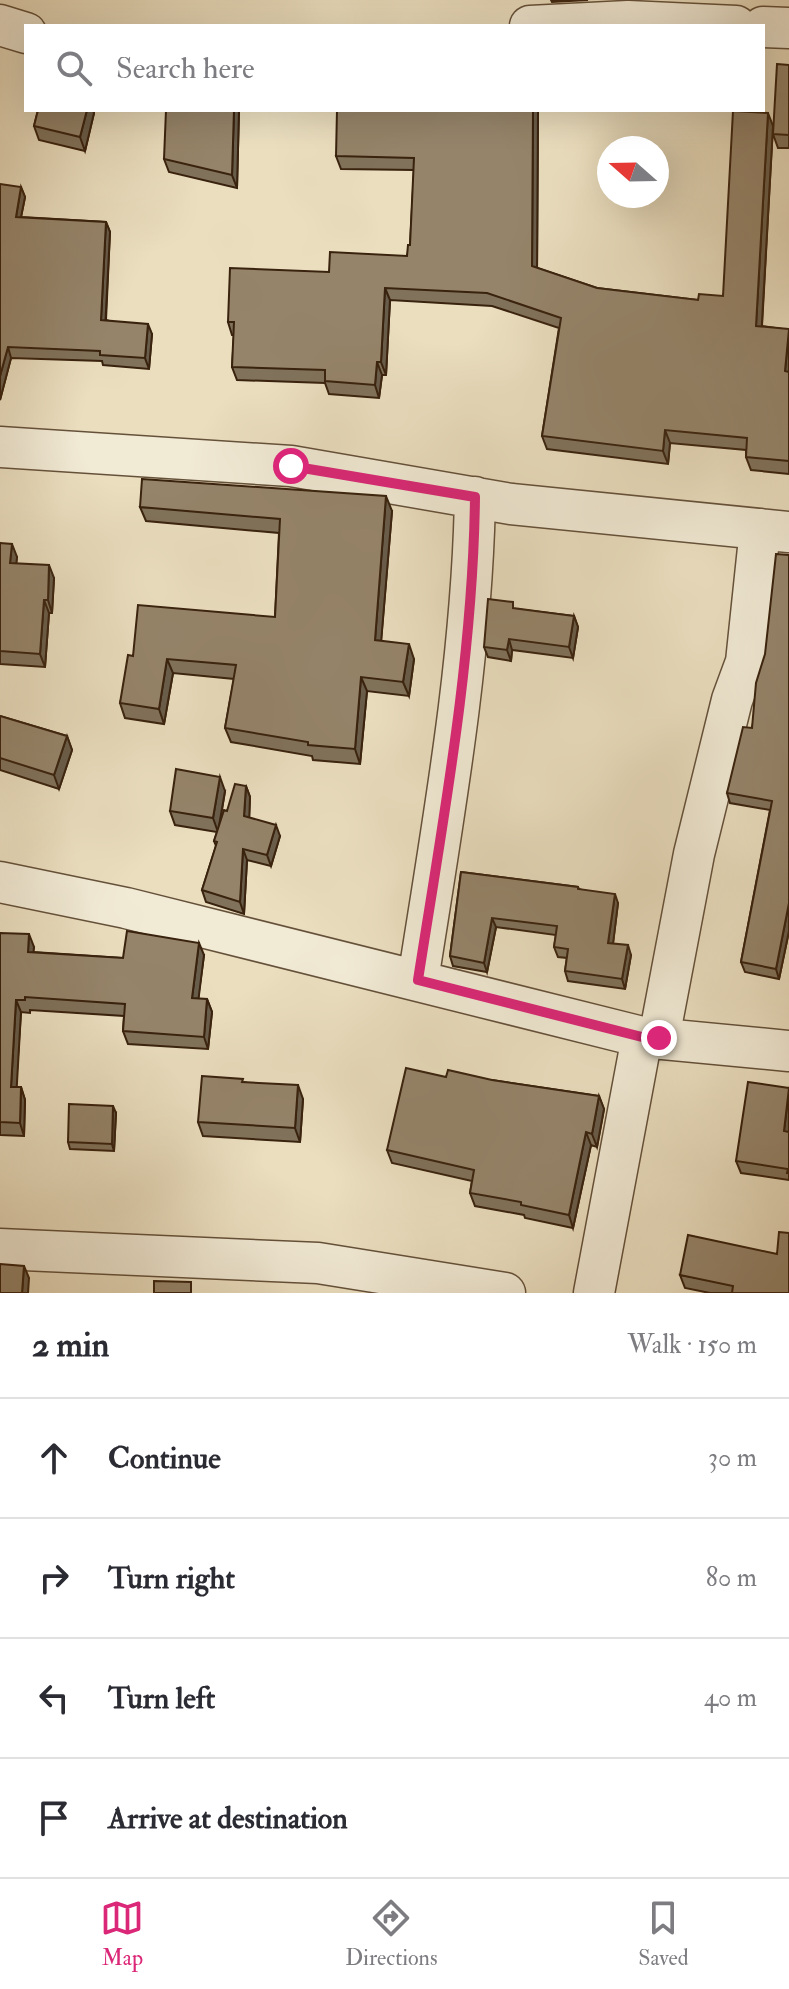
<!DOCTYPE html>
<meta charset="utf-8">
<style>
body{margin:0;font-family:"IM FELL Double Pica",serif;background:#f2f2f3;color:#2b2b33}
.compass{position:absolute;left:597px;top:136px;width:72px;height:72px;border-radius:50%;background:#fff;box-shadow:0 8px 32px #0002;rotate:290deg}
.stop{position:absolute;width:24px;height:24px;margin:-18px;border:6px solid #db2777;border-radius:50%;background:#fff}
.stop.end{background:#db2777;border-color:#fff;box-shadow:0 2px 8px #0008}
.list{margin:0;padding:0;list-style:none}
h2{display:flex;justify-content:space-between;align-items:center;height:104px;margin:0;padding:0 32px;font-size:34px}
h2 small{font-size:26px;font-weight:400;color:#7c7c81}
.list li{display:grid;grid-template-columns:52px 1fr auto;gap:24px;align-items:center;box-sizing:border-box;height:120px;padding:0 32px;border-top:2px solid #e1e1e2}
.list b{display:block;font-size:30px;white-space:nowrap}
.list em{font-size:26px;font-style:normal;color:#7c7c81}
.icon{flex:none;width:44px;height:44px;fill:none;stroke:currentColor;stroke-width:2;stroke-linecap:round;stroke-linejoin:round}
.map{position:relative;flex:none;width:789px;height:1293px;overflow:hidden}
.search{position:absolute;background:#fff;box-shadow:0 8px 32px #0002;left:24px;right:24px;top:24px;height:88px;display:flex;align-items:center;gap:20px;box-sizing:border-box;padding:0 28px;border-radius:0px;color:#7c7c81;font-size:30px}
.sheet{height:584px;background:#fff}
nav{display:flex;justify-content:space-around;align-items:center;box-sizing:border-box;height:112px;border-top:2px solid #e1e1e2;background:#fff;font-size:22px;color:#7c7c81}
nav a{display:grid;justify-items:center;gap:4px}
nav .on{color:#db2777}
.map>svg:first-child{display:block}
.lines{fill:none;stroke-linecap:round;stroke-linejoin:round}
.street-casing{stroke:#65513a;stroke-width:43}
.street{stroke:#f1ead5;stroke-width:40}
.wall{fill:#80725b;stroke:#39220e;stroke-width:2}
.shaded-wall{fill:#685c4a;stroke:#39220e;stroke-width:2}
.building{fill:#95846a;stroke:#39220e;stroke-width:2}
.route{stroke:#db2777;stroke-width:10}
</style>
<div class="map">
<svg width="789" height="1293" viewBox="0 0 789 1293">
<rect width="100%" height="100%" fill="#eadebf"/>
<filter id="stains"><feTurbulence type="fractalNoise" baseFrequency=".0025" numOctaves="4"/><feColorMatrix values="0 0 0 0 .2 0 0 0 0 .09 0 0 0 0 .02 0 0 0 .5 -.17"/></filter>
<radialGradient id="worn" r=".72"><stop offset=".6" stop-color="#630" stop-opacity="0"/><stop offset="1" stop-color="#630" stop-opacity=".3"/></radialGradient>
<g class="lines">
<!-- street casing -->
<g class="street-casing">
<path id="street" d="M0,25L26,33
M530,26L628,21L736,26
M763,27L789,28
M0,447L291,466L511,504L789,532
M0,882L126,908L642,1037L789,1051
M418,980C443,820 472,660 475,497
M659,1038L694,854L732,700L746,662L760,529
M0,1249L318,1263L505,1293
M594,1293L642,1037"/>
</g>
<!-- street -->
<use href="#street" class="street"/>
</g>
<!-- wall -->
<path class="wall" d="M551,0H588L552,2Z
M789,65V148H778L773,134Z
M38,110H93L94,113L85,151L39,140L34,126Z
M239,110L237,188L169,172L164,159Z
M538,110L537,268L597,288L698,300L723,296L773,126L762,326L789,330V474L751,470L746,457V450L670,443L668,464L547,449L542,436L559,328L492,306L390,300L386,375H382L379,398L329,394L325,383L237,380L232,367L234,335H232L228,322L329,272L407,256L410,245L414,170L341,169L336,156Z
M21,187L25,197L21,217L106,222L110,232L106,320L152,334L149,369L103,365L102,361L11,358L0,400Z
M140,507L392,511L381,641L414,659L409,696L367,691L360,764L313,760L312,756L231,742L225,728L234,679L173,673L164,724L125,718L120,703L133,656L275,617L279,533L146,521Z
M0,543L17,557L16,564L54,578L52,613H49L45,667L0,664Z
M789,555V931L779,979L745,972L741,962L770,810L730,803L727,793L752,728Z
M516,609L574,616L578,627L573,658L512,650L511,661L488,657L484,647Z
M0,716L67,736L72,750L59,789L0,770Z
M246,786L250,797L249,817L280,836L271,866L247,860L244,914L206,902L202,890L216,846L214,841L217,832L175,825L170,811L225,791L220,822Z
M461,872L578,887L579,889L618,903L613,943L631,955L625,989L568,981L565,971L567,958L558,957L554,947L556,935L496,927L487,972L453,966L450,956Z
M0,933L34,947L33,952L123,958L204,955L198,999H207L212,1012L208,1049L128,1044L123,1031L124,1016L30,1010V1013L21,1012L16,1087H21L25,1100L24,1136L0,1135Z
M492,1080L599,1096L604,1109L597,1147L591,1145L573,1228L525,1218L524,1215L475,1206L470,1193L472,1181L392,1163L387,1150Z
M244,1082L303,1099L300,1142L203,1136L198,1122Z
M789,1088V1180L741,1173L736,1161Z
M116,1113L114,1151L70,1149L68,1142Z
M680,1275L789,1293H710L685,1288Z"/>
<!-- shaded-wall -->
<path class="shaded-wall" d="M87,110H93L94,113L85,151L80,137Z
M234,110H239L237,188L232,175Z
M533,110H538L537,279L532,266Z
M768,113L773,126L761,339L756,326Z
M21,187L25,197L19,227L16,217Z
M106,222L110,232L105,330L101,320Z
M385,288L390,300L386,375L381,362Z
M148,324L152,334L149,369L145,358Z
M789,330V383L785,371Z
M8,347L11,358L0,400V376Z
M377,362L382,375L379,398L375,385Z
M665,430L670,443L668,464L663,451Z
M386,496L392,511L380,655L375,640Z
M12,544L17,557L15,576L10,563Z
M49,565L54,578L52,613L48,600Z
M44,600L49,613L45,667L40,654Z
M574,616L578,627L573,658L569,647Z
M509,639L512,650L511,661L507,650Z
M409,644L414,659L409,696L403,682Z
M167,659L173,673L164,724L159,709Z
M361,677L367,691L360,764L355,749Z
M67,736L72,750L59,789L54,775Z
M220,777L225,791L218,832L213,818Z
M246,786L250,797L249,827L244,816Z
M276,825L280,836L271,866L267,855Z
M243,849L247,860L244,914L240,902Z
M615,894L618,903L612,952L608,943Z
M789,903V931L779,979L776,969Z
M492,918L496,927L487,972L484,963Z
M29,934L34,947L32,965L28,952Z
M199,943L204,955L197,1011L192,998Z
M628,945L631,955L625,989L622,979Z
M207,999L212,1012L208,1049L204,1037Z
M16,1000L21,1012L16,1100L11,1087Z
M298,1085L303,1099L300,1142L295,1128Z
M21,1087L25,1100L24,1136L20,1123Z
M789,1091V1134L784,1131Z
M599,1096L604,1109L597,1147L592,1134Z
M113,1106L116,1113L114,1151L112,1144Z
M586,1132L591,1145L573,1228L569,1215Z
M24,1266L29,1278L28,1293H22Z"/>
<!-- building -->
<path class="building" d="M777,64L789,65V135L773,134Z
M38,110H87L80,137L34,126Z
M166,110H234L232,175L164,159Z
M337,110H533L532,266L597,288L698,300L699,294L723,296L733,111L768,113L756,326L789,329L785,371L789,372V461L746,457L747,438L665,430L663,451L542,436L561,318L487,293L385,288L381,362H377L375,385L325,381V370L232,367L234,322H228L230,268L329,272L330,252L407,256L408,245H410L414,158L336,156Z
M0,184L21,187L16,217L106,222L101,320L148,324L145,358L100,355V351L8,347L0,376Z
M142,479L386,496L375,640L409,644L403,682L361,677L355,749L308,745V742L225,728L236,665L167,659L159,709L120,703L128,655L133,656L138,605L275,617L280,519L140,507Z
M0,543L12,544L10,563L49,565L48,600H44L40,654L0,651Z
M776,554L789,555V903L776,969L741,962L772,801L727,793L743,727L752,728L756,683L765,654Z
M488,599L513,602V608L574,616L569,647L509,639L507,650L484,647Z
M0,716L67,736L54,775L0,758Z
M176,769L220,777L213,818L170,811Z
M235,784L246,786L244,816L276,825L267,855L243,849L240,902L202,890L217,842L214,841L224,810L227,811Z
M461,872L578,887V889L615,894L608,943L628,945L622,979L565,971L568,949L554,947L557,926L492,918L484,963L450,956Z
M127,931L199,943L192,998L207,999L204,1037L123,1031L125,1004L25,997V1000H16L11,1087H21L20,1123L0,1122V933L29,934L28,952L123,958Z
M406,1068L446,1077L448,1070L492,1080L599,1096L592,1134L586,1132L569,1215L521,1205V1202L470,1193L474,1170L387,1150Z
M202,1076L243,1079L242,1082L298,1085L295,1128L198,1122Z
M748,1082L789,1088L784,1131L789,1132V1173H787L788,1169L736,1161Z
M69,1104L113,1106L112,1144L68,1142Z
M779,1232L789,1233V1293H732L733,1286L680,1275L688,1235L777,1254Z
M0,1264L24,1266L22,1293H0Z
M154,1281L191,1282V1293H154Z"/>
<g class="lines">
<!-- route -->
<path class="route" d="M291,466L475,497C473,660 443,820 418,980L642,1037L659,1038"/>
</g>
<rect width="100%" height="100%" filter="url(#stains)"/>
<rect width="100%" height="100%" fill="url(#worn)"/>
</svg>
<svg class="compass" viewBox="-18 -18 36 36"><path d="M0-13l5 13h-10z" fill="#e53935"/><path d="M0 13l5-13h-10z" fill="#7c7c81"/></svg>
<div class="stop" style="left:291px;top:466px"></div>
<div class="stop end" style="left:659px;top:1038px"></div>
<div class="search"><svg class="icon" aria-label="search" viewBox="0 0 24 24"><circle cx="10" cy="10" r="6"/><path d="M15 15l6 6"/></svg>Search here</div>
</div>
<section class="sheet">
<h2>2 min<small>Walk · 150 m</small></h2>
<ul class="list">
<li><svg class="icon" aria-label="ahead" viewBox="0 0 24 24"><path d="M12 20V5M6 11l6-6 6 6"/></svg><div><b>Continue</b></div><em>30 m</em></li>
<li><svg class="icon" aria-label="right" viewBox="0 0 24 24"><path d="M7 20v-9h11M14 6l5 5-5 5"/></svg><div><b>Turn right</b></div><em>80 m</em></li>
<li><svg class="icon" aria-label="left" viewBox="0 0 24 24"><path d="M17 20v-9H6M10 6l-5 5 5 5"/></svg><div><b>Turn left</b></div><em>40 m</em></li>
<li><svg class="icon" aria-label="arrive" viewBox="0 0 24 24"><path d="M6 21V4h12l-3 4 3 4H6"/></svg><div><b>Arrive at destination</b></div></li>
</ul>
</section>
<nav>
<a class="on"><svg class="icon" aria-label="map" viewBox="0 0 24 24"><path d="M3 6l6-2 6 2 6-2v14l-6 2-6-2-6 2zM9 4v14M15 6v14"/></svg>Map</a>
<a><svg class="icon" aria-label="directions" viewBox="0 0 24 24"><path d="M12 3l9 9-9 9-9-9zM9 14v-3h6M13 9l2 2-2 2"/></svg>Directions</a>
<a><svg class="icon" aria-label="saved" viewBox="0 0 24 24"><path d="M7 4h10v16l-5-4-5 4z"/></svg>Saved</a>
</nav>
